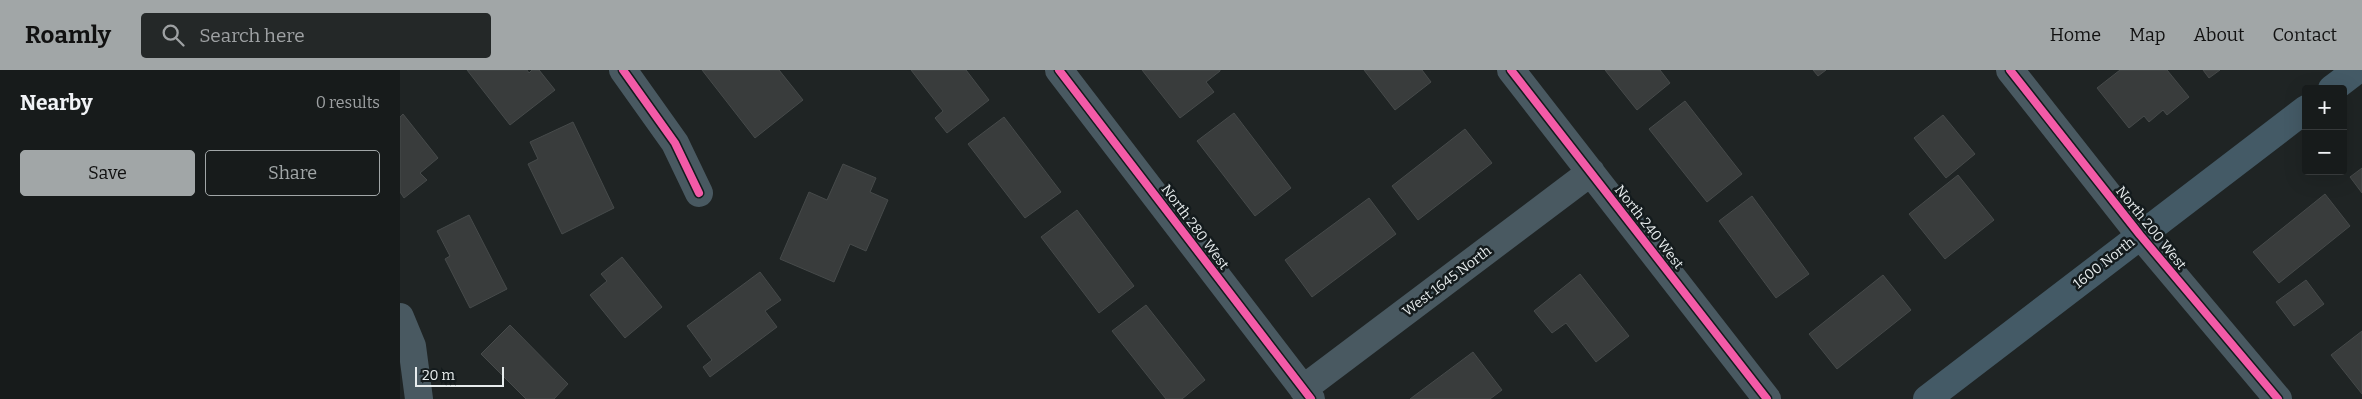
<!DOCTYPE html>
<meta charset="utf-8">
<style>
body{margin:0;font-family:Bitter,serif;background:#242828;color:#f1f3f6}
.controls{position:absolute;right:15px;top:15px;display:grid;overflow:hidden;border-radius:5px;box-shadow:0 5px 20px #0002}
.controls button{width:45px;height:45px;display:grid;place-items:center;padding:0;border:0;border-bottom:1px solid #36393a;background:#171b1b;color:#f1f3f6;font:25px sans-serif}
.scale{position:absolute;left:15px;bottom:12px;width:89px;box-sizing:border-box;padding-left:5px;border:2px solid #e7eced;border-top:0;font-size:14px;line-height:18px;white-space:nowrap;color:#e7eced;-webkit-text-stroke:4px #141b1d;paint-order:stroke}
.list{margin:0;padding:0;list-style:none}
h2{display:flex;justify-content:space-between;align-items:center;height:65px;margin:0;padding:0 20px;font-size:21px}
h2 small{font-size:16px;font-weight:400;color:#9ea1a3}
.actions{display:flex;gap:10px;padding:15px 20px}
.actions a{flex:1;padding:11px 0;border:1px solid #a1a6a7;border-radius:5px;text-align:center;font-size:18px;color:#a1a6a7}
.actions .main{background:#a1a6a7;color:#111}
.icon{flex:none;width:28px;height:28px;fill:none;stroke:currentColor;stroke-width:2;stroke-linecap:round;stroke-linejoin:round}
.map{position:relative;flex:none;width:1962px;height:329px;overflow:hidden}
header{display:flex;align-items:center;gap:30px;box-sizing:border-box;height:70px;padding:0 25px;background:#a1a6a7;color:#111}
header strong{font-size:24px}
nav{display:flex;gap:28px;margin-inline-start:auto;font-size:18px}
.search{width:350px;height:45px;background:#242828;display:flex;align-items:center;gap:12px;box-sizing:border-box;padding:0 18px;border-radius:5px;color:#9ea1a3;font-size:19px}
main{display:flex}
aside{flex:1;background:#171b1b}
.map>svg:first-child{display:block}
.building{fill:#393c3c;stroke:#464a4a}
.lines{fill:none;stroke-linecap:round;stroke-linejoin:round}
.minor{stroke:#495961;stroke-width:28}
.secondary{stroke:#445a66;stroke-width:28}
.cycleway-casing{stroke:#141b1d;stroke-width:11}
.cycleway{stroke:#f35aa7;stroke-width:8}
.labels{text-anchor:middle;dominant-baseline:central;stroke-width:5;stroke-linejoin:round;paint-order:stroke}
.street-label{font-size:14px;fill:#e7eced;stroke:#141b1d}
</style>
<header>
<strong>Roamly</strong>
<div class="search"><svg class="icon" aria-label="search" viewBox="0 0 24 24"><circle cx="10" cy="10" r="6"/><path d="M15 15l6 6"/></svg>Search here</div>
<nav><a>Home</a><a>Map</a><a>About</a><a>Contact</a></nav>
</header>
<main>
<aside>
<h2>Nearby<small>0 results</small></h2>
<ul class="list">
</ul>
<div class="actions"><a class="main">Save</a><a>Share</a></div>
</aside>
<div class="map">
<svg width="1962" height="329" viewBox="0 0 1962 329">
<rect width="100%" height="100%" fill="#1f2424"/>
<!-- building -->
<path class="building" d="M67,0H127L129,3L132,0H139L155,20L110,55Z
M302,0H379L403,30L355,68Z
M511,0H566L589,30L547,63L535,48L543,41Z
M742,0H820V1L806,12L814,22L780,48Z
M964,0H1022L1031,12L995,40Z
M1205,0H1260L1270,13L1237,40Z
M1413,0H1426L1418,6Z
M1720,0H1767L1789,27L1767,45L1763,40L1749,52L1744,46L1729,58L1697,18Z
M1803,0H1820L1809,8Z
M1285,31L1342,104L1307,132L1249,59Z
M834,43L891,118L855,146L797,71Z
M3,44L38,88L20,103L27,110L4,128L0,122V47Z
M1543,45L1575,84L1546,108L1514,68Z
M604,47L661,122L625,148L568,74Z
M173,52L214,138L162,164L128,94L138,89L130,72Z
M1065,59L1092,93L1018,150L992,116Z
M443,94L476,108L470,122L488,130L466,181L450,174L434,212L380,189L409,122L427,130Z
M1962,98V123L1950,107Z
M1558,105L1594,150L1545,189L1509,144Z
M1925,124L1950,156L1879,213L1853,182Z
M1352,126L1409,204L1376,228L1319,151Z
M969,128L996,164L912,227L885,190Z
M677,140L734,216L699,243L641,167Z
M69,145L107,219L70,238L45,189L50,186L37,161Z
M222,187L262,237L225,268L190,225L207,211L201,204Z
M360,202L381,230L365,241L377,257L310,307L303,297L312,290L287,256Z
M1180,204L1229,266L1196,292L1166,253L1152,263L1134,241Z
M1483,205L1511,240L1437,299L1409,264Z
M1906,210L1924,234L1894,256L1876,232Z
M746,235L805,310L782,329H766L712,261Z
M110,255L168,314L154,329H126L81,284Z
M1962,261V324L1931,285Z
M1073,282L1102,320L1090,329H1010Z"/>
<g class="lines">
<!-- minor -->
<path class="minor" d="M223,0L275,73L299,123
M659,0L911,329
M1111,0L1367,329
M1610,0L1740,165L1878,329
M0,247L12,276L19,329
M903,319L1191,102"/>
<!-- secondary -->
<path class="secondary" d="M1932,19L1957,0
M1527,329L1906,39"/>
<!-- cycleway casing -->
<g class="cycleway-casing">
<path id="cycleway" d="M223,0L275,73L299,123
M659,0L911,329
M1111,0L1367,329
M1610,0L1740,165L1878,329"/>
</g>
<!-- cycleway -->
<use href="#cycleway" class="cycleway"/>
</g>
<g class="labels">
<!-- street labels -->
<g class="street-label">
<text transform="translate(795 157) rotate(53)">North 280 West</text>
<text transform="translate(1249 157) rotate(52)">North 240 West</text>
<text transform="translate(1751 158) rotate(51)">North 200 West</text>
<text transform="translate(1704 193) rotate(-38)">1600 North</text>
<text transform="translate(1047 211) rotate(-37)">West 1645 North</text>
</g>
</g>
</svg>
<div class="controls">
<button>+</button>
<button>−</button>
</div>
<div class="scale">20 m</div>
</div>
</main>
